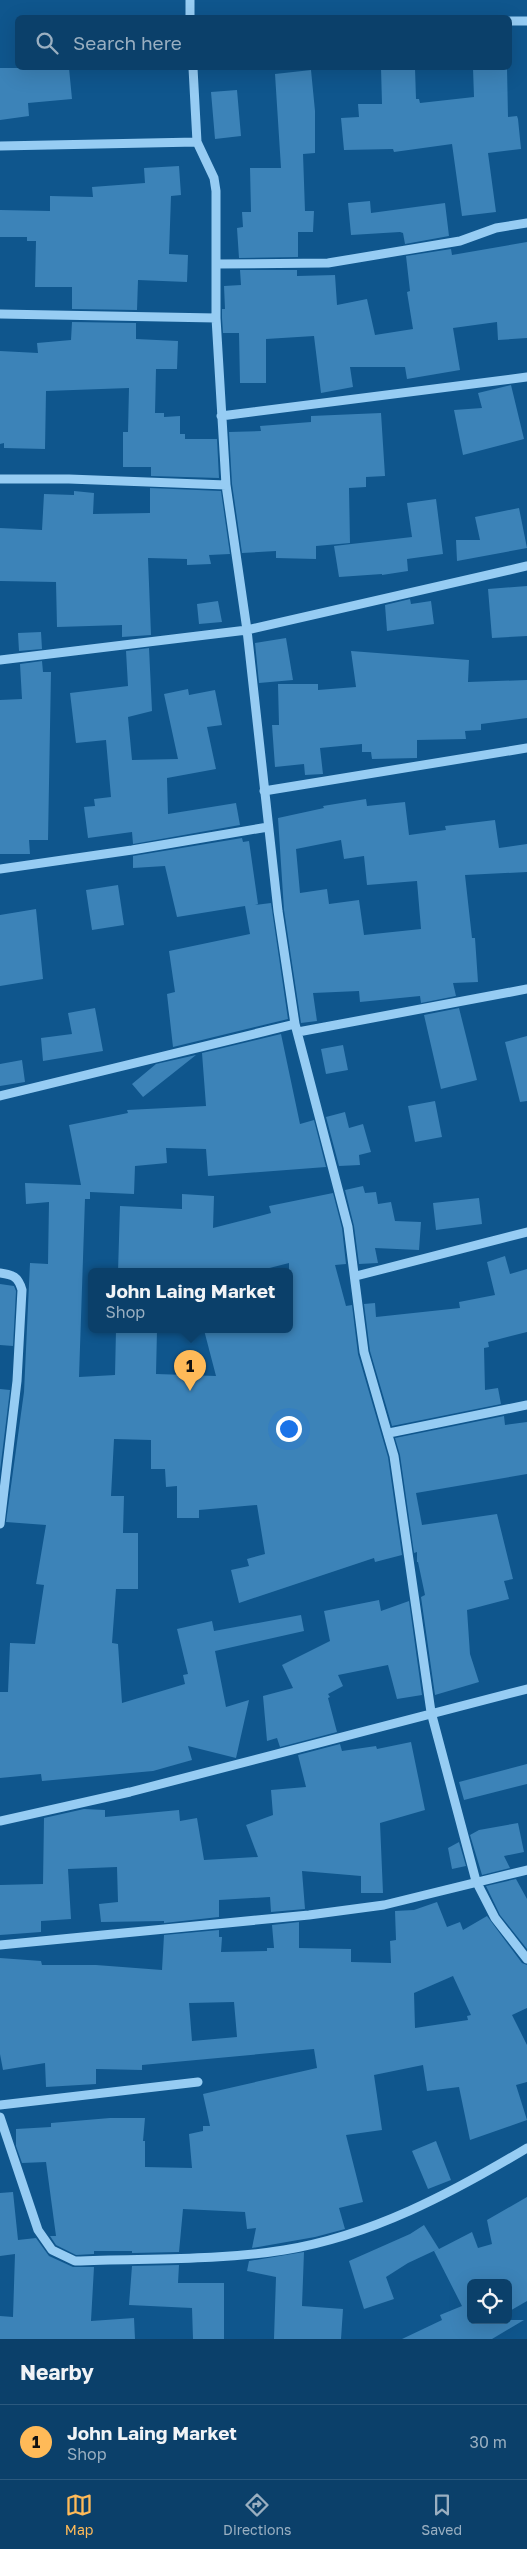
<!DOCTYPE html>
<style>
body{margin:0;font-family:"Golos Text",sans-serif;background:#194b72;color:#f1f3f6}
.controls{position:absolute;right:15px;bottom:15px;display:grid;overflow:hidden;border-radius:8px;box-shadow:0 5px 20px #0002}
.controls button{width:45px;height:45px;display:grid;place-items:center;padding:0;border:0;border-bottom:1px solid #2b597e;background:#0b406a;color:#f1f3f6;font:25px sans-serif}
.you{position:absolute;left:288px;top:1428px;width:18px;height:18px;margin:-12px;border:4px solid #fff;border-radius:50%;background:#1a73e8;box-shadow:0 0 0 8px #1a73e833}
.badge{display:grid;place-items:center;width:32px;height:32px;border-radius:50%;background:#ffba58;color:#111;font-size:16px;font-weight:700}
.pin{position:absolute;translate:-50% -41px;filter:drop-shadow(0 1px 2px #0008)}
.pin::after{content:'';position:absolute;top:26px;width:18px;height:15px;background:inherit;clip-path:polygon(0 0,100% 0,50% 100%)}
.popup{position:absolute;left:88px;top:1268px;width:205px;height:65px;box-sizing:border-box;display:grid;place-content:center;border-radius:8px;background:#0b406a;filter:drop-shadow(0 1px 4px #0005);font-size:16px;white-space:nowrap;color:#9aafc1}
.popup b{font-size:19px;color:#f1f3f6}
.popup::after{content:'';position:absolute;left:50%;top:100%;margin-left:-10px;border:10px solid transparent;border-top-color:#0b406a}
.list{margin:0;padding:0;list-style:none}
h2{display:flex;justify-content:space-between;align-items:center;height:65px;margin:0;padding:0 20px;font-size:21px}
h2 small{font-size:16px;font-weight:400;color:#9aafc1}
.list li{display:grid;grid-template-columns:32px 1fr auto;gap:15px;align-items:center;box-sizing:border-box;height:75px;padding:0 20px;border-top:1px solid #2b597e}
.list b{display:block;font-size:19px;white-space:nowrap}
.list p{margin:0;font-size:16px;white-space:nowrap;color:#9aafc1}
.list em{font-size:16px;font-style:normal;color:#9aafc1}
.icon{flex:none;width:28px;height:28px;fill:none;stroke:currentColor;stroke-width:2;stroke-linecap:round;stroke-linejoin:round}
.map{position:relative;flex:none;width:527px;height:2339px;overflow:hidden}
.search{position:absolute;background:#0b406a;box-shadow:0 5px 20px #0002;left:15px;right:15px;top:15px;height:55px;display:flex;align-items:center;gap:12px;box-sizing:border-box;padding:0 18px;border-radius:8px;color:#9aafc1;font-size:19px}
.sheet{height:140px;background:#0b406a}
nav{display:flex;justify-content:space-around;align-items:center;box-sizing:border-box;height:70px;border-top:1px solid #2b597e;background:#0b406a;font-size:14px;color:#9aafc1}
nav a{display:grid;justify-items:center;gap:2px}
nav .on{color:#ffba58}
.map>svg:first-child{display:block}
.building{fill:#3c83b8;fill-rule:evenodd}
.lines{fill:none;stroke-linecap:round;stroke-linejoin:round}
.minor{stroke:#96ccf3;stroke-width:9}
</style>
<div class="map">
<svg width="527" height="2339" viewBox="0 0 527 2339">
<rect width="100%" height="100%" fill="#0f568d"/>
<!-- building -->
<path class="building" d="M0,68H69L72,99L28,103L29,116L0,120Z
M381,68H415L416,99H419L420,103L474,97L473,68H507L508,117L517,116L518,119L521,149L488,153L496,212L462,216L452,144L394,152L393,149L344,150L341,118L359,117L358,104H382Z
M311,70L315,111V153L303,154L305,211H314L313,232H298V257L239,258L237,228L243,227L242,212H251L250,168H281L275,74Z
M237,90L241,136L215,139L211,92Z
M179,166L181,195L171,196L169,254L188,255L187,282L138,280L137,310L72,309V287H35L36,241H27V237H0V210L50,211V196L93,197L92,187L145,183L144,168Z
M370,201L371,213L445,203L449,236L405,244L403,233L400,232L351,235L348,203Z
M527,242V338L498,340L497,322L453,328L460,370L407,379L405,367H350L353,387L321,393L314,336L266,339V383H240L239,333H223L222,318V309H225L224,286L241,285L240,270H297V276L335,275L337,305L367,299L375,335L413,329L407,292L410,291L406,256L451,249L452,255Z
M72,322L136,323V339L178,341L177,369H156L155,413H164V417L180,416V434H185V439H217L219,478L151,476V467H123V432H128L129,388L46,391L45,449L4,448V443L0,444V351L38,353L37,343L71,340Z
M511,385L524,439L463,455L454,410L482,408L478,393Z
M381,413L385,476L366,477V487L349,488L350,543L316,546V559L276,558V551L242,553L232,484L229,432L261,431L260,426L311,422V416Z
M150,488L221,491L230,554L209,555L211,564L187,565V559L148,558L151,635L122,637V625L57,627L56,582L0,581V528L42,530L44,494L74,495V491L94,493L93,514L150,513Z
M436,499L443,554L407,559L408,571L382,575V574L339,577L334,546L412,537L407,503Z
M519,508L527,548L457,561L456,540H480L475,517Z
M527,586V636L492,638L488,589Z
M410,599L411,604L431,601L434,624L387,631L385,605Z
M218,601L222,622L199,624L197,604Z
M41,632L42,649L19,651L18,633Z
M286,638L293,680L259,683L255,643Z
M149,648L152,711L128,717L132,760L178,759L164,694L188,689L189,695L215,690L222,725L207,727L216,769L167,778L168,814L236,803L240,825L133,844L132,832L88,838L84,807L95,806L94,799L111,797L106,740L76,743L70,693L128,686L126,651Z
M351,651L469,660L468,682L527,680V718L481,724V730L465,731L466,739L417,740V758L372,759L371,752H362V744L320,748L323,774L305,775L304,764L275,767L272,725H279L278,684H318V690L356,687Z
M42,661L43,672H51L48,840H29L30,854H0V700L22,699L20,664Z
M366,799L367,806L405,802L409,835L446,830L445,826L495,820L499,848L527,844V872L465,875L472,938H475L478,982L453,983L456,996L421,1003L420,996L360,1002L359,991L313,993L317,1021L301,1023L284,910L278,818L324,808L323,806ZM341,840L344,859L364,856L367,885L417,881L421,929L364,935L359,900L329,904L327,889L300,893L296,849Z
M242,838L243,842L249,841L258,904L255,905L271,903L288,1019L173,1047L167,994L175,992L169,951L250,934L245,906L177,917L165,866L133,868V856Z
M118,885L124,925L92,930L86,890Z
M36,909L43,979L0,986V915Z
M95,1008L103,1051L43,1061L41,1038L72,1034L68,1013Z
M459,1008L477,1080L441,1089L424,1015Z
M281,1034L300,1124L314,1120L326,1167L208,1176L206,1149L166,1148L167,1163L135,1166L134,1194L90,1192V1199H85L79,1377L115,1375L116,1330H157L156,1374L216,1376L204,1330H289V1263L254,1272H118L120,1206L182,1209V1194L214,1196L213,1228L271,1213L269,1206L333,1193L342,1228L346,1264L335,1265L346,1306L352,1305L358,1354L388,1457L402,1555L375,1562L374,1558L239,1603L231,1570L249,1566L247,1559L265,1554L257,1505L199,1510V1518H177V1486L166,1487L165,1469H151V1440L114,1439L111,1496H124L123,1533H138V1589H116L112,1643L118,1644L122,1703L185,1684L183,1675L188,1674L177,1629L212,1621L214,1631L301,1615L304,1631L215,1651L226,1707L249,1700L236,1758L188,1746L192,1760L153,1771L42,1781L41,1774L0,1778V1692H8L10,1643L35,1644L44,1585L36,1584L46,1525L6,1522L24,1392L30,1263L48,1264L49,1202L26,1204L25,1183L81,1185L69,1125L128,1113L127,1110L206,1106L202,1053Z
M527,1036V1101L520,1102L505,1042Z
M343,1045L348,1070L326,1074L321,1049Z
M196,1055L143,1097L132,1084L156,1064Z
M22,1060L25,1082L0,1086V1064Z
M435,1101L442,1137L415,1142L408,1106Z
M345,1112L349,1128L363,1124L371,1152L359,1155L360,1165L339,1166L326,1117Z
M363,1186L365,1193L376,1192L378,1204L391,1202L395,1221L421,1222L419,1250L375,1248L378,1263L359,1264L354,1226L345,1190Z
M479,1198L482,1224L436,1230L433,1203Z
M505,1256L510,1274L527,1269V1332L488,1342L489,1347L484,1348L485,1390L498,1388L501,1404L392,1426L370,1351L364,1304L375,1303L376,1317L460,1308L459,1302L495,1295L487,1262Z
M0,1284L14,1286L16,1291L13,1346L0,1345Z
M0,1389L10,1390L0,1471Z
M504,1416L505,1425L527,1422V1474L416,1493L422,1525L497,1514L513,1579L504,1581L509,1599L467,1610L470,1654L479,1682L435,1695L421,1597L425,1595L418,1562H417V1552L414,1553L400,1455L395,1438Z
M379,1600L381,1611L409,1601L422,1695L397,1699L388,1665L338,1675L343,1686L328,1694L330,1697L328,1698L337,1732L280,1747L277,1738L267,1741L263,1696L293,1688L282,1665L330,1641L324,1611Z
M411,1742L425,1810L380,1823L383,1893H361V1876L302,1871L305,1909L271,1912L270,1897L219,1900V1917L164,1923V1921L101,1922L99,1904L118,1902L117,1867L68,1869L71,1919L41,1921V1932L0,1935V1885L43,1884L44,1818L84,1809L105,1810V1817L179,1810L180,1821L197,1818L204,1860L258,1857L246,1825L273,1815L271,1790L306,1787L298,1755L340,1744L342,1751L376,1746L377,1749Z
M527,1764V1784L464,1800L459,1782Z
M518,1823L524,1852L504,1856L510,1868L482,1875L470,1835L479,1830Z
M459,1842L466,1866L452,1869L448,1848Z
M516,1879L527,1899V1949L500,1915L486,1886Z
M437,1902L447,1927L460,1922L463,1930L487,1916L522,1963L527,1965V2008L512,2015L527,2045V2082L516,2085L527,2120L470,2140L459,2087L427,2091L423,2065L374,2075L382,2130L346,2135L363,2202L339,2208L345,2229L315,2237L252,2248L256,2228L247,2229L245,2212L183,2209L179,2252L132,2253V2251H94V2254L76,2255L56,2245L50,2236H56L46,2162L22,2163L16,2146V2129L51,2127V2123L110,2118H145L143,2141H145V2167L192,2168L189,2134L203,2131V2126H210L203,2094L317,2068L314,2049L142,2065V2070L96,2069V2084L46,2087L45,2063L3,2070L0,2054V1958L41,1961L42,1965H96L162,1970L164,1935L219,1930V1937H222L221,1952L267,1951V1948H274L272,1925L299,1922V1948L351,1949V1962L391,1963L390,1941L396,1940L395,1911L414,1910ZM453,1976L471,2015L467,2016L468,2020L415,2028L414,1993ZM234,2002L237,2037L192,2041L189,2003Z
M436,2141L451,2180L428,2189L412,2151Z
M13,2192L18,2240L36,2238L49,2256L73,2267H94L91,2321L134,2318L135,2339H0V2316L13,2317L15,2254L0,2256V2193Z
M527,2197V2301L508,2312V2283H471V2320H524L492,2339H402L442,2320L440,2315L462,2306L434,2251L438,2249L408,2263L386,2277L394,2299L364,2309L349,2261L410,2234L424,2225L439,2249L472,2232L478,2248L492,2244L487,2220Z
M304,2252L302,2306L343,2309L341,2339H274L276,2277L247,2271L249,2261Z
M179,2265L178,2283H224V2339H193L192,2308L129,2305L132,2266Z"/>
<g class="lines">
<!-- minor -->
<path class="minor" d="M190,0V18
M510,21H527
M193,68L197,142L214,178L216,191V318L226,485L247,630L278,911L295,1024L348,1227L364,1352L394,1456L431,1712L476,1881L495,1918L527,1959
M0,146L197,142
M217,264L328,263L460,241L496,228L527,223
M0,314L216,318
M221,416L527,377
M0,479H69L226,485
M0,660L247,630L527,566
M264,791L527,748
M0,869L132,850L268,827
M298,1032L527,989
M0,1096L295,1024
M0,1273C13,1275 18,1276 22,1290L17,1381L0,1524
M356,1276L527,1232
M389,1433L527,1405
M0,1821L130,1792L527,1689
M0,1945L309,1915L384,1905L527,1870
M0,2105L198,2082
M0,2117L38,2230L52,2250L75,2261C144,2258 216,2261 284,2250C371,2236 452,2193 527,2148"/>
</g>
</svg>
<div class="controls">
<button><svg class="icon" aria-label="locate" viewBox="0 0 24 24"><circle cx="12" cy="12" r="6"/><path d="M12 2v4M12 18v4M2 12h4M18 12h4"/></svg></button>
</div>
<div class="you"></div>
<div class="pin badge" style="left:190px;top:1391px">1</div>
<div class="popup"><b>John Laing Market</b>Shop</div>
<div class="search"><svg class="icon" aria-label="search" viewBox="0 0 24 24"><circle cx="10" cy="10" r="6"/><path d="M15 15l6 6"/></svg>Search here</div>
</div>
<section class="sheet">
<h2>Nearby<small></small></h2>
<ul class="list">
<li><span class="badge">1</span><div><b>John Laing Market</b><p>Shop</p></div><em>30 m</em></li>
</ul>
</section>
<nav>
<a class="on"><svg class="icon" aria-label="map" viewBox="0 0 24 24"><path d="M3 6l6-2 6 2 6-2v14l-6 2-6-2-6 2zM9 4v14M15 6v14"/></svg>Map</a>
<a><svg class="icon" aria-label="directions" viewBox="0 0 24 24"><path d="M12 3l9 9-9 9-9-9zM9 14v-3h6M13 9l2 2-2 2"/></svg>Directions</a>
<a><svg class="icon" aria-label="saved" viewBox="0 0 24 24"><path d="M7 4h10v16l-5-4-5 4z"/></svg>Saved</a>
</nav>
